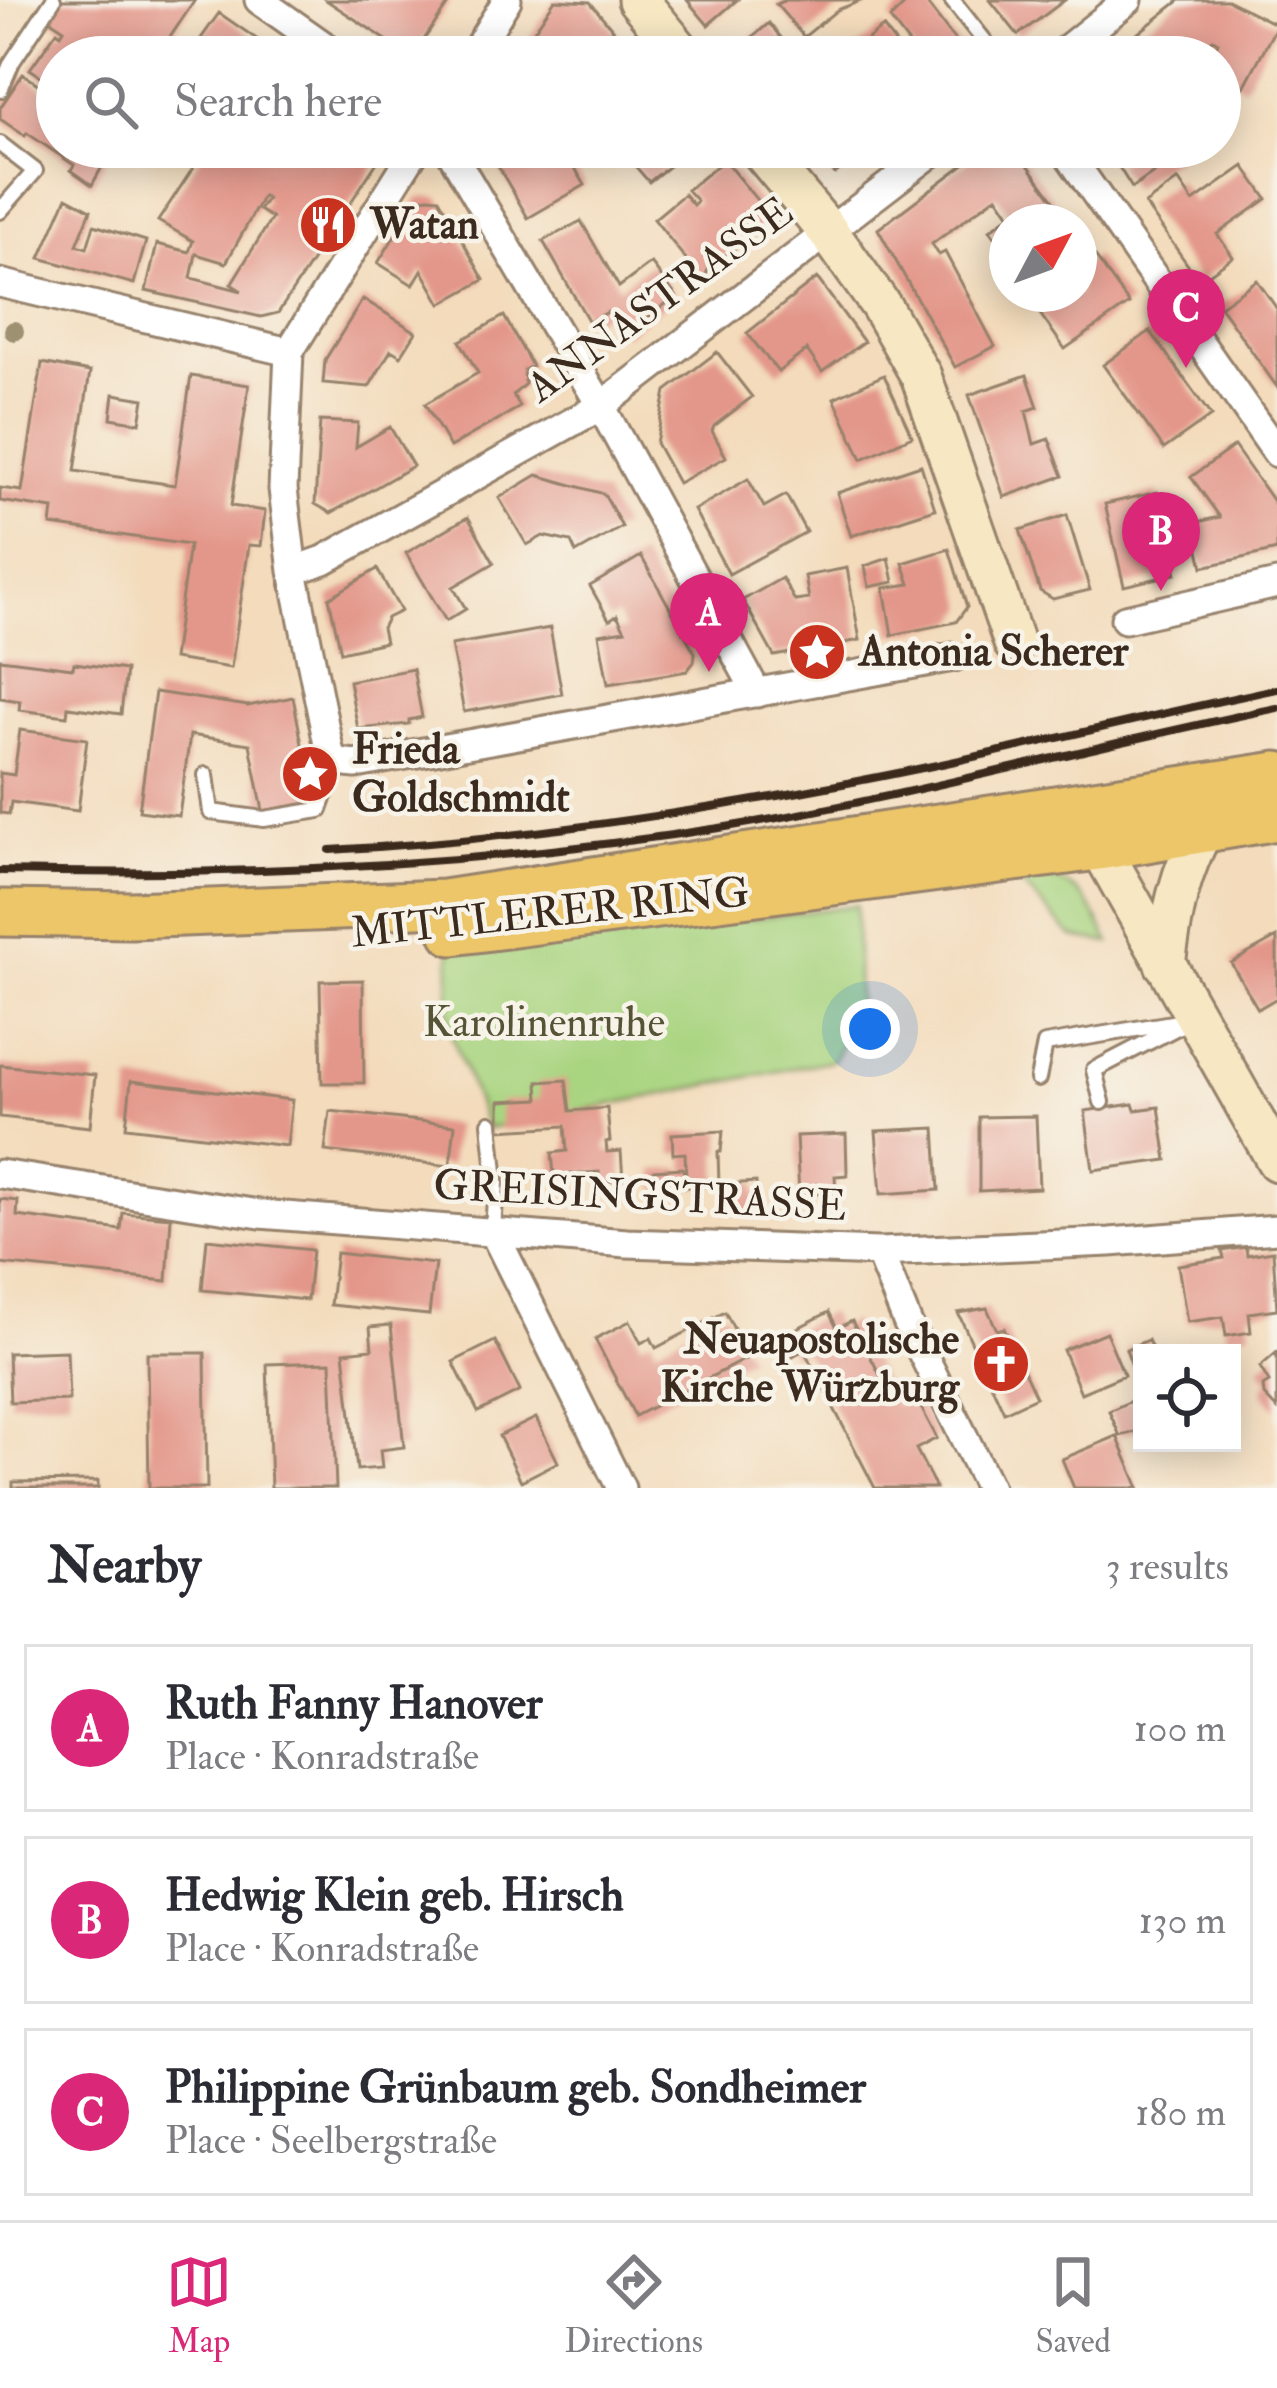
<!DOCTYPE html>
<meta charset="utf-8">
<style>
body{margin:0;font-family:"IM FELL Double Pica",serif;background:#f2f2f3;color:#2b2b33}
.controls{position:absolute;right:36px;bottom:36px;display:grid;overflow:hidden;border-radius:0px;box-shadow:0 6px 30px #0003}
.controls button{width:108px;height:108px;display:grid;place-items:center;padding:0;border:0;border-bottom:3px solid #e1e1e2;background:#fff;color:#2b2b33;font:60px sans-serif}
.compass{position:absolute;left:989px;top:204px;width:108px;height:108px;border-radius:50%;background:#fff;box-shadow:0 6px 30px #0003;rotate:49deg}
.you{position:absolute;left:870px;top:1029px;width:42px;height:42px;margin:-30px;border:9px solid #fff;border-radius:50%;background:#1a73e8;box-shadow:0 0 0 18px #1a73e833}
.badge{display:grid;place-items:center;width:78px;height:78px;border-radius:50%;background:#db2777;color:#fff;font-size:39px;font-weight:700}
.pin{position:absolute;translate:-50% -99px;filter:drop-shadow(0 3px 6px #0008)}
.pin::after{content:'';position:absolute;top:63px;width:42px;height:36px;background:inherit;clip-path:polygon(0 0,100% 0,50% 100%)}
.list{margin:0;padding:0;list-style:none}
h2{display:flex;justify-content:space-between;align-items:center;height:156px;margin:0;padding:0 48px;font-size:51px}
h2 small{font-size:39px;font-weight:400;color:#7c7c81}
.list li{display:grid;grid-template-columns:78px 1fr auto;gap:36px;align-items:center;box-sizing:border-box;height:168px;margin:0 24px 24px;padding:0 24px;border:3px solid #e1e1e2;border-radius:0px}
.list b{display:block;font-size:45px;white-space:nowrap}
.list p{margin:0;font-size:39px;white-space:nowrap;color:#7c7c81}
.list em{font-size:39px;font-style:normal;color:#7c7c81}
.icon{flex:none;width:66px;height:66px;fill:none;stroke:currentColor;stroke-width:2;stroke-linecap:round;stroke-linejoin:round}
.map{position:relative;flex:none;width:1277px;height:1488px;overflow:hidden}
.search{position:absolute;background:#fff;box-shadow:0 6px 30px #0003;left:36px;right:36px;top:36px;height:132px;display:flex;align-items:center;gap:30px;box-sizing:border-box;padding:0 42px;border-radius:66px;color:#7c7c81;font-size:45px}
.sheet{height:732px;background:#fff}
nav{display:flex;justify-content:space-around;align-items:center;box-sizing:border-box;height:168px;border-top:3px solid #e1e1e2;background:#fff;font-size:33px;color:#7c7c81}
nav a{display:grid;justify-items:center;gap:6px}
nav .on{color:#db2777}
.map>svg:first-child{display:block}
.green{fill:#a9d480;stroke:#727f4f;stroke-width:3}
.building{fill:#e3978a;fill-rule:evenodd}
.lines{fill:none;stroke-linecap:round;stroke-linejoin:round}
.lane-casing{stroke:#97826c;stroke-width:20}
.street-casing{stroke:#97826c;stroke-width:33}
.secondary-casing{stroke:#97826c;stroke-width:45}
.primary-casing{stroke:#97826c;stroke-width:51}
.lane{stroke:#fff;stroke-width:14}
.street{stroke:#fff;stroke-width:27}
.secondary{stroke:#f7e8c3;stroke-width:39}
.primary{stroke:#ecc669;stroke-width:45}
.rail{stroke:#3b2a1e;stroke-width:8}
.tree{fill:#9d9172}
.labels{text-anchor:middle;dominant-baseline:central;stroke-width:9;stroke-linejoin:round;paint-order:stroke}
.poi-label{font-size:42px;font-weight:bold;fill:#3b2a1e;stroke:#f7f3e8;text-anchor:start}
.street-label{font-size:42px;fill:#3b2a1e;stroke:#f7f3e8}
.park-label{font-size:42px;fill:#565436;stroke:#f7f3e8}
</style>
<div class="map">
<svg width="1277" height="1488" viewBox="0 0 1277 1488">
<rect width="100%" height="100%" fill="#f7f3e8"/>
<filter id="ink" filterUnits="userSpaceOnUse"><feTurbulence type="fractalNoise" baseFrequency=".00833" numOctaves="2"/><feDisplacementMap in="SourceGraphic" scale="24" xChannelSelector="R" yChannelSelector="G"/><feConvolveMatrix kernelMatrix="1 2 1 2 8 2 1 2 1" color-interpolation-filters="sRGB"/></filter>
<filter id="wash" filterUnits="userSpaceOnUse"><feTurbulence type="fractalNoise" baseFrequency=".004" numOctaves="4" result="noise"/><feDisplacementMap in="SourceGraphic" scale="48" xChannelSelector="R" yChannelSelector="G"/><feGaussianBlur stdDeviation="2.7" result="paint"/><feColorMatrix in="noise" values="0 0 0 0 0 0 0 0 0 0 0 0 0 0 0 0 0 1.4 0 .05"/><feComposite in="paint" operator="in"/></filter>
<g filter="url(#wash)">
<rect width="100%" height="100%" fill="#f3dbbb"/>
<!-- green -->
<path class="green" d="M1047,877C1087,888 1092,909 1110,943L1073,937L1017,879Z
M856,905L858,1010L834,1060L487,1129L448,1025L451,939L735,921Z"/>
<g id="blocks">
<!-- building -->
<path class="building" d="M61,0H195L160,52L145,41L134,57H57V87L30,69L57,31L61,34L64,29L49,19Z
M326,0H451L412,57Z
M555,0L590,2L633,54L529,57L520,51Z
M687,0H737L708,25Z
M786,0H863L837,10L804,37L776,4Z
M909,0H924L968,57H919L890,19Z
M990,0H1065L1018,35Z
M1180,0H1227L1277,25L1244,87L1220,74V57H1210L1218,42L1213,39L1190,57H1132L1123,45Z
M219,13L261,42L250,57H188Z
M769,23L797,57H735L733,54Z
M883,27L906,57H845Z
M23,74L57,97V147H113L92,185L71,170L74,165L27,133L25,136L0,119V108Z
M207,147H387L278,313L261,317L146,291L157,244L189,252L193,241L158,221ZM263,196L267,199L259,210L272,218L231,284L242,291L191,278L196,254L226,263Z
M487,147H552L558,158L566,153L585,185L528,218Z
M638,147H693L649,182L629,159L640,150Z
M811,147H867L835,174Z
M987,147H1015L1070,222H1007V253L990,230L1010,215L997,196L932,244L939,255L945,252L995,346L955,367L878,229Z
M1142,147H1172L1178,156L1132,188L1117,164Z
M724,160L765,210L775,212L778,220L774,226H763L709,268L703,280L694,281L689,274L691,266L654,219L684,194L693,205L697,201L687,190Z
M1244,166L1267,199L1217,234L1233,257L1199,281L1145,204L1178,180L1193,202Z
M67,197L91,210L77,245L87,248L94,225L146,241L134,284L40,258Z
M429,197L439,198L484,280L441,304L422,270L413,285L378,263L418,198Z
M581,221L619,287L651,263L676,296L625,335L608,312L589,322L543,241Z
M1095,256L1129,304L1065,349L1031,301L1041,294H1079V267Z
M817,278L864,342L822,372L807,350L778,372L747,333Z
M1257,280L1277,309V387L1220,306Z
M363,299L416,332L401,356L391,350L369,387L323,383L325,360Z
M504,316L532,366L524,370L525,384L513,395L520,407L450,447L425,404L478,373L460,341Z
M1150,331L1211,416L1164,449L1103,365Z
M717,352L752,397L714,426L712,431L726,457L678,483L656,443L666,391Z
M42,363L90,372L75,471L175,485L191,376L249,385L231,506L265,511L261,546L249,545L231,668L173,659L189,545L51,525L53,509L0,501V488L22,491Z
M884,375L912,436L862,459L834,398Z
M1027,375L1038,407L1026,411L1034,444L1049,439L1063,476L1004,497L969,395Z
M114,394L144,399L140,423L111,418Z
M320,421L358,423L356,447L390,427L413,466L331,513L315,504Z
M1234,446L1277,507V550L1203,567L1193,523L1220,517L1191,477Z
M921,465L935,509L851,536L837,493Z
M537,475L604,494L622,527L576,553L571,542L543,536L527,545L499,498Z
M748,479L764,507L786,495L806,532L729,574L694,510Z
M1157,492L1176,574L1124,586L1105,504Z
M1067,515L1090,590L1053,599L1040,591L1020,530Z
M468,517L494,563L453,587L466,609L446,621L406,553Z
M949,549L967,607L956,622L892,635L884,588L910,584L903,563Z
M641,556L695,653L694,662L687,671L608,684L599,634L625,630L617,615L609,620L590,586Z
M889,558L894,582L869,587L865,566Z
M847,568L860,640L774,656L743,600L782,578L795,601L809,599L805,576Z
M377,569L401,611L387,618L382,628L385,642L341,652L329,598Z
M550,628L562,694L464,712L451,645Z
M0,659L73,668L74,663L126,670L121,714L68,707L67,716L19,710L20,701L0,698Z
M413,669L422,717L409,720V724L358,729L349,681Z
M155,692L248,706L293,697L313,802L263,811L250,744L190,735L179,816L139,811Z
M20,730L87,739L78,811L11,802L9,814L0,813V773L14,775Z
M1277,937V998L1258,1009L1231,963Z
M363,980L364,1083H322L320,981Z
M0,1065L95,1075L90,1127L0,1117Z
M566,1080L570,1111L607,1108L610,1141L606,1142L607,1152L621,1151L623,1180L599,1182V1172L554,1175L552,1153L567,1151L565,1126L500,1130V1101L539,1099L538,1082Z
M131,1081L292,1100L287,1146L126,1127Z
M1133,1104L1135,1110L1159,1107L1167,1160L1093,1170L1085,1111Z
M330,1111L455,1125L450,1166L325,1151Z
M1036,1116L1039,1188L979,1191V1117Z
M935,1128L939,1190L881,1194L876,1131Z
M723,1131L721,1152H718L719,1185L656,1189L654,1170L682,1168L686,1178L685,1153L673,1154L672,1134Z
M846,1134L847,1175L835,1176L836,1193L799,1195L796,1136Z
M756,1182L757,1212L729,1213L728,1184Z
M0,1199L18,1201L17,1216L121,1230L123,1213L171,1217L167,1281L0,1264Z
M207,1239L312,1250L307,1300L202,1290Z
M1246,1247L1247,1255L1273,1251L1277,1309L1249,1313L1251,1332L1226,1336L1223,1317L1187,1322L1178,1265L1224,1258L1222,1251Z
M336,1253L435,1264L429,1315L330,1305Z
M987,1308L997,1330L1004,1328L1036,1397L1004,1412L958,1313Z
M725,1312L749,1357L635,1416L595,1339L630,1321L641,1343L651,1338L656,1348Z
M829,1312L837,1328L852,1321L896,1406L915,1396L937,1438L916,1449L936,1488H875L804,1350L793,1356L782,1336Z
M391,1325L404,1447L380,1450L382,1468L357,1470L344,1352L372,1349L370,1327Z
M1106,1332L1124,1375L1081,1393L1063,1350Z
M1148,1340L1154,1353H1142V1393L1126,1349Z
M495,1341L520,1391L478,1412L453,1362Z
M67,1351L69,1400L10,1402L8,1353Z
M1277,1352V1409L1264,1395L1263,1386L1269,1382L1260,1367Z
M147,1353H205L207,1488H149Z
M331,1362L336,1488H271L267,1364Z
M1142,1396V1430L1120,1436L1109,1411Z
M536,1418L558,1462L521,1481L499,1436Z
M1117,1436L1139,1488H1074L1062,1459Z
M98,1481V1488H13V1482Z"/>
</g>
</g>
<g filter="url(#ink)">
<use href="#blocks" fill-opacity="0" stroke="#97826c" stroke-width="3"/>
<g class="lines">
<!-- lane casing -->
<g class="lane-casing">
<path id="lane" d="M952,0L997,57
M0,90L12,62L53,0
M0,144L35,171L0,211
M206,775L211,812L264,819L320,810L337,762
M1038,1079L1045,1044L1190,1020
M1102,1102L1094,1070L1179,1026
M490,1123L496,1182L493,1231"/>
</g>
<!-- street casing -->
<g class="street-casing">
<path id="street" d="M259,0L340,57
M472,57L507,0
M1057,57L1128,0
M417,147L289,352L283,489L293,571L330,754L337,762L356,764L954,657
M448,147L601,406L757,693
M1063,147L1277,453
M0,283L289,352
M293,571L324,560L601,406L939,147
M1125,619L1277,584
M0,1174L260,1214L627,1243L879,1252L1110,1242L1277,1229
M493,1231L621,1488
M879,1252L908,1324L989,1488"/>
</g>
<!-- secondary casing -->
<g class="secondary-casing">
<path id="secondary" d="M638,0L685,57
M758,147L827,230L881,306L921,376L1014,643
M1087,824L1277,1161
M1165,964C1172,914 1179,872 1204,829"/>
</g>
<!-- primary casing -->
<g class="primary-casing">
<path id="primary" d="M0,913L131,915L444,903L1277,775
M453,932L1098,847L1277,817"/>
</g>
<!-- lane -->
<use href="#lane" class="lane"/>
<!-- street -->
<use href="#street" class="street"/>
<!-- secondary -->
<use href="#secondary" class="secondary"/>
<!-- primary -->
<use href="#primary" class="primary"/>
<!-- rail -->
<path class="rail" d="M330,850C534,839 737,807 937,765C1051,741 1163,712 1277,689
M0,871C243,877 485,865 726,827C911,797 1093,745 1277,708"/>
</g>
<!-- trees -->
<circle class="tree" cx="14" cy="331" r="10"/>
</g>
<!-- icons -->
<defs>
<g id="restaurant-disc" transform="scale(3)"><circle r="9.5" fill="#c8321e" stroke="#f7f3e8"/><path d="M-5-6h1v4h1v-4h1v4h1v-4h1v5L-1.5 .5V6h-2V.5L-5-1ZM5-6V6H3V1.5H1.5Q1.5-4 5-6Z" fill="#fff"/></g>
<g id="sight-disc" transform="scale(3)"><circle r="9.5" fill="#c8321e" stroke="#f7f3e8"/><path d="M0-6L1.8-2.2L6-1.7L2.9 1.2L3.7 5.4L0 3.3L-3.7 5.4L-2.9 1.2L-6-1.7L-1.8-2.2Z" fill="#fff"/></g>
<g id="church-disc" transform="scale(3)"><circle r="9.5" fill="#c8321e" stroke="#f7f3e8"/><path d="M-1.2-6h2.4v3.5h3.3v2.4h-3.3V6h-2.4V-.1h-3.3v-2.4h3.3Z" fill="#fff"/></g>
</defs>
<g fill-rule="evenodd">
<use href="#restaurant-disc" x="328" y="225"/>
<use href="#sight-disc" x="817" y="652"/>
<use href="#sight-disc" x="310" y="774"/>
<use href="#church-disc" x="1001" y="1364"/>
</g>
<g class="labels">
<!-- poi labels -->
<g class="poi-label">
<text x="370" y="225">Watan</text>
<text x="859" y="652">Antonia Scherer</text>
<text x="352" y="750">Frieda<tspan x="352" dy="48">Goldschmidt</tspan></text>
<text x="959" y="1340" text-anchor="end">Neuapostolische<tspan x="959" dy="48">Kirche Würzburg</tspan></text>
</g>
<!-- street labels -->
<g class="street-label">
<text transform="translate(660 300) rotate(-36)">ANNASTRASSE</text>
<text transform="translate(550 913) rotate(-6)">MITTLERER RING</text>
<text transform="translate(640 1196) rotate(3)">GREISINGSTRASSE</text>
</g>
<!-- park labels -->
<g class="park-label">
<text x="544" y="1023">Karolinenruhe</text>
</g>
</g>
</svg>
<div class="controls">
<button><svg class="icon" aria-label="locate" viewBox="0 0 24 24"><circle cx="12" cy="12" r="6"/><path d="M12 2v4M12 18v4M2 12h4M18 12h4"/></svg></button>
</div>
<svg class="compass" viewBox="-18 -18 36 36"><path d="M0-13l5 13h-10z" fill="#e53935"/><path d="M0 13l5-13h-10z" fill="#7c7c81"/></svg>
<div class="you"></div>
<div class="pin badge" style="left:709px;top:672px">A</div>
<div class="pin badge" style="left:1161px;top:591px">B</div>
<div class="pin badge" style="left:1186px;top:368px">C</div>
<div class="search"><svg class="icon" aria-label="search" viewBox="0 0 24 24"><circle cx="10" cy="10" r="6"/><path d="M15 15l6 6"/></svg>Search here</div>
</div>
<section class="sheet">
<h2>Nearby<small>3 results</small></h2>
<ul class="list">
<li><span class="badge">A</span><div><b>Ruth Fanny Hanover</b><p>Place · Konradstraße</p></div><em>100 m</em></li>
<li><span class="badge">B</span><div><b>Hedwig Klein geb. Hirsch</b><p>Place · Konradstraße</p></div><em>130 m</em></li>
<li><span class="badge">C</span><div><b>Philippine Grünbaum geb. Sondheimer</b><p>Place · Seelbergstraße</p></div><em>180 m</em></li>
</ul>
</section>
<nav>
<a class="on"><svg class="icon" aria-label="map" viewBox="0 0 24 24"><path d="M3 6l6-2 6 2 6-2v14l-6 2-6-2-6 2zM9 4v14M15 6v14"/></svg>Map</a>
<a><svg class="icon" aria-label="directions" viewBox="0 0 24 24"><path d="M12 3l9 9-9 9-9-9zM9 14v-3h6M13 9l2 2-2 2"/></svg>Directions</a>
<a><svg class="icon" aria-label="saved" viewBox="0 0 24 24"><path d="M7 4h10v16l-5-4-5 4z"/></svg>Saved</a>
</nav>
